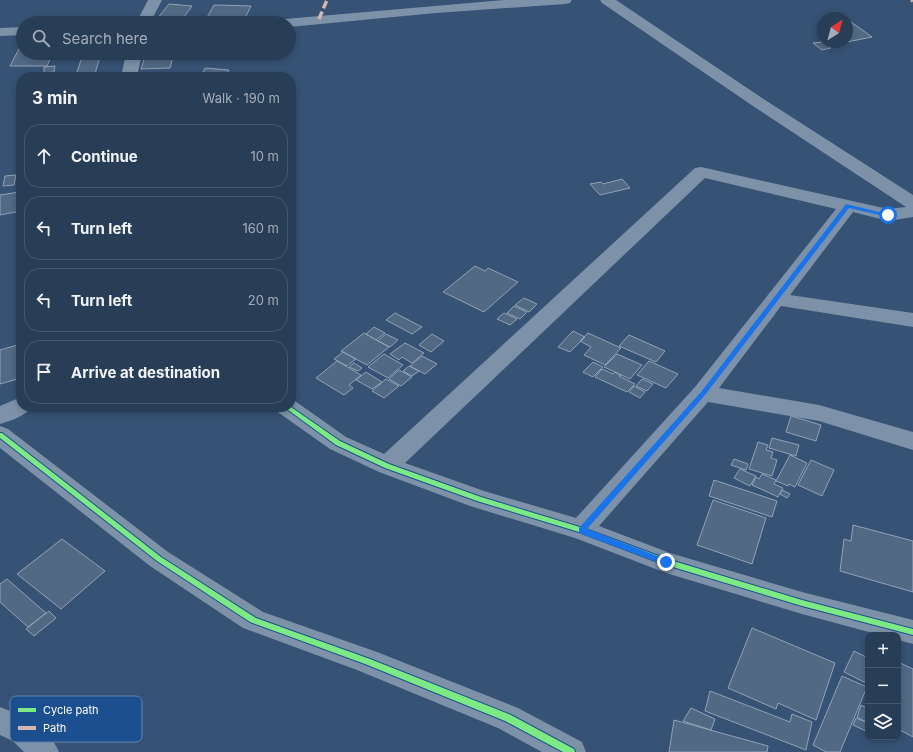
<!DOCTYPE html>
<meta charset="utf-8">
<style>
body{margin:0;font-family:Inter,sans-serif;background:#30455d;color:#f1f3f6}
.controls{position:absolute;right:12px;bottom:12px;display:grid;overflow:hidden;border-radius:8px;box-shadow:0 2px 6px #0003}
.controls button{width:36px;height:36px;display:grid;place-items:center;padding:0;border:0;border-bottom:1px solid #44576d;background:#283e57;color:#f1f3f6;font:20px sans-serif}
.compass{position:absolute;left:817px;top:12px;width:36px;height:36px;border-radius:50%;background:#283e57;box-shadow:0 2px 6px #0003;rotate:36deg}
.stop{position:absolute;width:12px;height:12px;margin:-9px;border:3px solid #1a73e8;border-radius:50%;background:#fff}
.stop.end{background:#1a73e8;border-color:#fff;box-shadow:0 1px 4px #0008}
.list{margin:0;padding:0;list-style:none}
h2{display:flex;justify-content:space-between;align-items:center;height:52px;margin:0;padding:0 16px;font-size:17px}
h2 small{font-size:13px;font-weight:400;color:#a5aeba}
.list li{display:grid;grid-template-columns:26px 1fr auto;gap:12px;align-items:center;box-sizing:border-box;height:64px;margin:0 8px 8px;padding:0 8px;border:1px solid #44576d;border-radius:16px}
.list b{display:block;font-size:15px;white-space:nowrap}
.list em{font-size:13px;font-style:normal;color:#a5aeba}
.icon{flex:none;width:22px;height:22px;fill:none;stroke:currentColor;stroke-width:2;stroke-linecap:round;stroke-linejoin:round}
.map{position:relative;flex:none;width:913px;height:752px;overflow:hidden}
.search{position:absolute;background:#283e57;box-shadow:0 2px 6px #0003;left:16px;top:16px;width:280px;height:44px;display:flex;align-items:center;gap:10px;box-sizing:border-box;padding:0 14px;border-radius:22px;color:#a5aeba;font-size:15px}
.panel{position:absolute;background:#283e57;box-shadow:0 2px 6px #0003;left:16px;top:72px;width:280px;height:340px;border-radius:16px}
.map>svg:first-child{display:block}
.building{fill:#526984;stroke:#92a2b6}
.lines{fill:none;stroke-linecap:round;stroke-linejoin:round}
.minor{fill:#7d92a8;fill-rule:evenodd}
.quiet{stroke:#d1b7ad;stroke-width:3.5;stroke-dasharray:8 3.5;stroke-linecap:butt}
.cycleway-casing{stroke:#1b4f8f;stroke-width:2}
.cycleway{fill:#7ce984;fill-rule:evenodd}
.route{fill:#1a73e8}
.key{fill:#1b4f8f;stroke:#5f84b1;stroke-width:1}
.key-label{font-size:11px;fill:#fff}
</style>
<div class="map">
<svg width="913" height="752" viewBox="0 0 913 752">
<rect width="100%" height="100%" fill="#365274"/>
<!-- building -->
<path class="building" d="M169,4L192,6L181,21L157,19Z
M214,5L251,6L243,22L205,21Z
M851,22L872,37L847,42V23Z
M822,42L831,48L822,50L813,43Z
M21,45H23V53H53L47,66H10Z
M67,53H101L95,74L76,75L83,54L67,55Z
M146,53H174L170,68L141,69Z
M55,66L54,72L44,73V67Z
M205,68L229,70L224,77L201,76Z
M16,175L14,185L3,186L5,176Z
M622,179L630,188L600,195L590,184L601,182L603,184Z
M19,192L21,211L0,215V195Z
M475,266L485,271L488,268L518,282L484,312L443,292Z
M524,298L537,304L529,312L515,305Z
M514,306L527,312L520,319L507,313Z
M395,313L422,327L412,334L386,320Z
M504,313L517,319L510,325L497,319Z
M374,327L385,333L376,340L366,334Z
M573,331L585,337L570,352L558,347Z
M364,333L389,347L367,365L341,351Z
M588,333L621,348L605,365L584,355L591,347L580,341Z
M386,334L398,340L390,347L378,341Z
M432,334L444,341L431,352L419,345Z
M629,335L665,351L656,362L619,346Z
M405,343L424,353L412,363L402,357L399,360L390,354Z
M21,344V378L0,384V350Z
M343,352L356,359L347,366L334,359Z
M384,354L403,365L388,378L368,367Z
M617,354L642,365L630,379L604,367Z
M422,356L437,364L425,374L410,366Z
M337,361L361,375L349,385L353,388L344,395L316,378Z
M649,361L678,374L666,388L637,375Z
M593,362L603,367L593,377L583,372Z
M354,363L362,368L358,371L349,367Z
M409,366L419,371L412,376L403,371Z
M602,369L613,374L615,372L621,375L619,376L635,384L627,392L595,377Z
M399,370L412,377L401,386L389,379Z
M366,372L382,382L372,389L356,380Z
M386,379L399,386L384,398L372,391Z
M642,379L653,384L647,391L636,386Z
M634,386L645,392L640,398L629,392Z
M791,416L821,425L816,441L786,432Z
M772,438L799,445L796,456L769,448Z
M758,442L768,445L766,450L773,452L771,458L777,460L772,476L749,469Z
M790,455L807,463L795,487L789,484L788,486L776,481Z
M734,459L748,464L746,470L731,465Z
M811,460L834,470L822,496L798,485Z
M740,469L756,476L750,486L734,478Z
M762,474L776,480L774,484L783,488L778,497L752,485L756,477L759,479Z
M714,480L777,501L772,517L709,496Z
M782,490L790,494L787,498L780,494Z
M713,500L766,518L752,564L697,545Z
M853,525L913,541V592L840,571L844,539L851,541Z
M62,539L105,571L61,609L17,574Z
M7,579L46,613L28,627L0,602V584Z
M49,611L56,618L34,636L26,629Z
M752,628L835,663L816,720L778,703L776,709L728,688Z
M854,651L868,658V684L844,672Z
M898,662L913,669V737L898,729Z
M842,676L867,687L840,752H826L813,745Z
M710,691L790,722L792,714L812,722L806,750L705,711Z
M861,705L868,709V723L857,717Z
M691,708L715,719L711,730L683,721Z
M856,718L868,723V732L853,725Z
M674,720L768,746L767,752H669Z"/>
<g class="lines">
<!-- minor -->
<path class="minor" d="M148,0H162L150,23H136Z
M504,0H572L570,3L565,4L436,13L289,27V23H278L280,20L285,19Z
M600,0H616L762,98L913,195V217L888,221L853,212L790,295L913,313V327L781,306L719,388L819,405L913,432V450L819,421L708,402L599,526L670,553L802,592L913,620V644L898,640V635H880L802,614L666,573L575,538L470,506L379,472L330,449L279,413L276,407H291V400L295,401L346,437L384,454L695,168L701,167L888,209L906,207L750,104L602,3ZM705,178L836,209L695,387L576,518L484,491L405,463Z
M23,27V35L0,36V28Z
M126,53H142L137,77H121Z
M21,397V407H31C26,416 10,421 0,424V406Z
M0,426L8,429L168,552L263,612L377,652L518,708L582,742L586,752H542L498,728L357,670L243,628L150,566L0,448Z
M0,707C25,717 48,726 59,752H24L13,741L0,735Z"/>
<!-- quiet -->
<path class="quiet" d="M911,0L913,1
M319,19L327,0"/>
<!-- cycleway casing -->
<g class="cycleway-casing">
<path id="cycleway" d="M284,407H291L340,441L389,464L481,497L583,528L667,559L802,600L913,629V635L802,606L666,565L579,532L477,501L385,468L336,445Z
M0,433H2L161,557L256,618L370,659L511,715L574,749L575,752H563L505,721L365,664L250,622L157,561L0,438Z"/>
</g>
<!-- cycleway -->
<use href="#cycleway" class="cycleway"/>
</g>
<!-- route -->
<path class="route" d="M846,204L891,215L888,217L849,208L705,395L587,529L668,560V564H663L579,533V528L701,392Z"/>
<!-- legend -->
<rect x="10" y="696" width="132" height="46" rx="6" class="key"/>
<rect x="18" y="708" width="18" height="4" fill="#7ce984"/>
<rect x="18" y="726" width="18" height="4" fill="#d1b7ad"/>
<g class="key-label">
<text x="43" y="714">Cycle path</text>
<text x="43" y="732">Path</text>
</g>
</svg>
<div class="controls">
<button>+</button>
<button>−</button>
<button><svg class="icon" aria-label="layers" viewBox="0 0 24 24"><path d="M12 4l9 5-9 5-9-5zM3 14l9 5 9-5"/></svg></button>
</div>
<svg class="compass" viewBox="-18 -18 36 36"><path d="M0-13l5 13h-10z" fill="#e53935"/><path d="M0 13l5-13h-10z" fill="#a5aeba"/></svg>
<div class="stop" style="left:888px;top:215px"></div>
<div class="stop end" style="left:666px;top:562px"></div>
<div class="search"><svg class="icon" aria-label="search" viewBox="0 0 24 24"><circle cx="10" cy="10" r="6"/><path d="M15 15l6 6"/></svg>Search here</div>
<section class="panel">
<h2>3 min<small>Walk · 190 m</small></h2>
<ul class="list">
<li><svg class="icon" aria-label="ahead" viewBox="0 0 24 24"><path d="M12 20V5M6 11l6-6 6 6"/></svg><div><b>Continue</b></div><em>10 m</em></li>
<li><svg class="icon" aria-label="left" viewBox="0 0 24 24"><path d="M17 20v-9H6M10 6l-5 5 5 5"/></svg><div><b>Turn left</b></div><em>160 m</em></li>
<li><svg class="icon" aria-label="left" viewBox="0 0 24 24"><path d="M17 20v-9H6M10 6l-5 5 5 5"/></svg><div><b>Turn left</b></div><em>20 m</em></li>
<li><svg class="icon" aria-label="arrive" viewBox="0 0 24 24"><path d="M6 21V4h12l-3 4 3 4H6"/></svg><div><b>Arrive at destination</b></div></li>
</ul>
</section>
</div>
